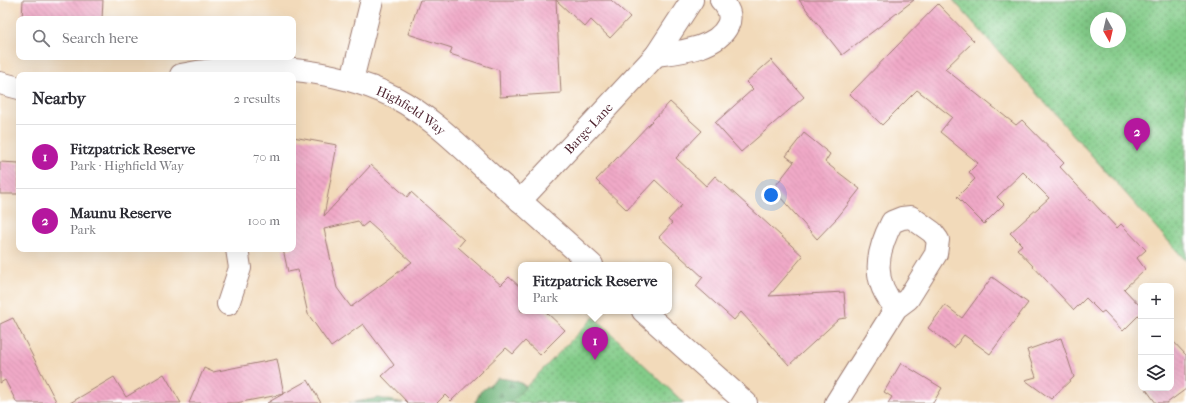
<!DOCTYPE html>
<meta charset="utf-8">
<style>
body{margin:0;font-family:"IM FELL French Canon",serif;background:#f7f7f7;color:#2b2b33}
.controls{position:absolute;right:12px;bottom:12px;display:grid;overflow:hidden;border-radius:8px;box-shadow:0 4px 16px #0002}
.controls button{width:36px;height:36px;display:grid;place-items:center;padding:0;border:0;border-bottom:1px solid #e1e1e2;background:#fff;color:#2b2b33;font:20px sans-serif}
.compass{position:absolute;left:1090px;top:12px;width:36px;height:36px;border-radius:50%;background:#fff;box-shadow:0 4px 16px #0002;rotate:172deg}
.you{position:absolute;left:771px;top:195px;width:14px;height:14px;margin:-10px;border:3px solid #fff;border-radius:50%;background:#1a73e8;box-shadow:0 0 0 6px #1a73e833}
.badge{display:grid;place-items:center;width:26px;height:26px;border-radius:50%;background:#b5179e;color:#fff;font-size:13px;font-weight:700}
.pin{position:absolute;translate:-50% -33px;filter:drop-shadow(0 1px 2px #0008)}
.pin::after{content:'';position:absolute;top:21px;width:14px;height:12px;background:inherit;clip-path:polygon(0 0,100% 0,50% 100%)}
.popup{position:absolute;left:518px;top:262px;width:154px;height:52px;box-sizing:border-box;display:grid;place-content:center;border-radius:8px;background:#fff;filter:drop-shadow(0 1px 3px #0005);font-size:13px;white-space:nowrap;color:#7c7c81}
.popup b{font-size:15px;color:#2b2b33}
.popup::after{content:'';position:absolute;left:50%;top:100%;margin-left:-8px;border:8px solid transparent;border-top-color:#fff}
.list{margin:0;padding:0;list-style:none}
h2{display:flex;justify-content:space-between;align-items:center;height:52px;margin:0;padding:0 16px;font-size:17px}
h2 small{font-size:13px;font-weight:400;color:#7c7c81}
.list li{display:grid;grid-template-columns:26px 1fr auto;gap:12px;align-items:center;box-sizing:border-box;height:64px;padding:0 16px;border-top:1px solid #e1e1e2}
.list b{display:block;font-size:15px;white-space:nowrap}
.list p{margin:0;font-size:13px;white-space:nowrap;color:#7c7c81}
.list em{font-size:13px;font-style:normal;color:#7c7c81}
.icon{flex:none;width:22px;height:22px;fill:none;stroke:currentColor;stroke-width:2;stroke-linecap:round;stroke-linejoin:round}
.map{position:relative;flex:none;width:1186px;height:403px;overflow:hidden}
.search{position:absolute;background:#fff;box-shadow:0 4px 16px #0002;left:16px;top:16px;width:280px;height:44px;display:flex;align-items:center;gap:10px;box-sizing:border-box;padding:0 14px;border-radius:8px;color:#7c7c81;font-size:15px}
.panel{position:absolute;background:#fff;box-shadow:0 4px 16px #0002;left:16px;top:72px;width:280px;height:180px;border-radius:8px}
.map>svg:first-child{display:block}
.forest{fill:url(#forest-firs);stroke:#5a6850}
.park{fill:url(#park-dots);stroke:#66765a;fill-rule:evenodd}
.building{fill:url(#building-back-hatch);fill-rule:evenodd}
.lines{fill:none;stroke-linecap:round;stroke-linejoin:round}
.minor-casing{stroke:#9e7c72;stroke-width:24}
.minor{stroke:#fff;stroke-width:22}
.labels{text-anchor:middle;dominant-baseline:central;stroke-width:4;stroke-linejoin:round;paint-order:stroke}
.street-label{font-size:13px;fill:#4a1f2b;stroke:#fff}
</style>
<div class="map">
<svg width="1186" height="403" viewBox="0 0 1186 403">
<defs>
<pattern id="forest-firs" width="22" height="20" patternUnits="userSpaceOnUse"><rect width="22" height="20" fill="#6ab075"/><path d="M5 1l3.5 6h-7zM16 11l3.5 6h-7z" fill="#598f60"/></pattern>
<pattern id="park-dots" width="8" height="8" patternUnits="userSpaceOnUse"><rect width="8" height="8" fill="#83cc89"/><path d="M2 2h.1M6 6h.1" fill="none" stroke="#6da570" stroke-width="1.8" stroke-linecap="round"/></pattern>
<pattern id="building-back-hatch" width="6" height="6" patternUnits="userSpaceOnUse"><rect width="6" height="6" fill="#f0a9c7"/><path d="M-1 5l2 2M0 0l6 6M5-1l2 2" fill="none" stroke="#cf91ab"/></pattern>
</defs>
<rect width="100%" height="100%" fill="#fff"/>
<filter id="ink" filterUnits="userSpaceOnUse"><feTurbulence type="fractalNoise" baseFrequency=".025" numOctaves="2"/><feDisplacementMap in="SourceGraphic" scale="8" xChannelSelector="R" yChannelSelector="G"/><feConvolveMatrix kernelMatrix="1 2 1 2 8 2 1 2 1" color-interpolation-filters="sRGB"/></filter>
<filter id="wash" filterUnits="userSpaceOnUse"><feTurbulence type="fractalNoise" baseFrequency=".012" numOctaves="4" result="noise"/><feDisplacementMap in="SourceGraphic" scale="16" xChannelSelector="R" yChannelSelector="G"/><feGaussianBlur stdDeviation="0.9" result="paint"/><feColorMatrix in="noise" values="0 0 0 0 0 0 0 0 0 0 0 0 0 0 0 0 0 1.4 0 .05"/><feComposite in="paint" operator="in"/></filter>
<g filter="url(#wash)">
<rect width="100%" height="100%" fill="#f2daba"/>
<!-- forest -->
<path class="forest" d="M498,378C523,381 524,383 540,403H475L480,392Z
M379,398L403,403H349Z"/>
<!-- park -->
<path class="park" d="M953,0H1186V261ZM1096,18H1120V42H1096Z
M594,317L684,403H510Z"/>
<g id="blocks">
<!-- building -->
<path class="building" d="M23,0H103L102,19H22Z
M420,0H611L630,17L610,38L591,20L585,27L556,0L561,93L500,97L499,70L450,54L452,48L408,34Z
M799,0H914L842,55Z
M938,4L974,41L945,69L1016,125L1022,120L1064,163L1060,167L1117,228L1121,224L1146,250L1137,258L1145,269L1124,289L1141,307V313L1123,331L1104,311L1101,313L1086,298L1074,310L1017,249L1022,245L1010,233L1049,198L1023,172L997,197L1004,204L984,224L957,197L975,179L969,172L978,163L940,132L952,117L917,90L882,125L850,94Z
M771,60L804,97L741,152L715,123L753,89L746,82Z
M670,102L702,131L676,158L706,186L715,176L803,256L769,296L844,292L846,318L839,319L789,365L741,312L734,320L696,286L703,277L659,237L672,223L668,220L682,205L655,180L627,210L596,180Z
M804,133L830,154L825,162L860,189L838,217L817,239L773,189L794,162L786,156Z
M293,137L337,145L324,216L371,165L407,197L411,192L464,240L458,247L501,285L509,277L521,288V311H545L565,330L540,355L525,341L513,354L506,348L451,401L445,395L437,403H408L382,376L394,365L363,324L331,347L308,314L298,270L288,272L283,249H293ZM358,221L362,227L368,222L412,262L351,307L337,288L324,229Z
M0,162L19,163V194H0Z
M992,277L1028,303L990,354L964,335L954,348L928,328L945,305L962,318Z
M13,318L57,403H17L5,380L0,383V324Z
M1061,338L1074,377L1051,399L1025,380L1036,377L1027,350Z
M1171,339L1186,355V389L1167,403H1156L1145,388H1171Z
M277,359L284,394L236,403H189L204,368L213,372Z
M901,363L942,388L933,403H888L892,397L884,392Z
M164,374L181,403H70L114,377L126,397Z
M308,380L321,403H267Z"/>
</g>
</g>
<g filter="url(#ink)">
<use href="#blocks" fill-opacity="0" stroke="#9e7c72" stroke-width="1"/>
<g class="lines">
<!-- minor casing -->
<g class="minor-casing">
<g id="minor">
<path d="M656,55C679,52 717,49 728,25C732,16 728,7 721,0"/>
<path id="s1" d="M181,75C247,61 334,67 394,97C430,116 459,145 488,172C523,203 557,234 592,265"/>
<path d="M352,80L372,0"/>
<path d="M0,83L19,88"/>
<path id="s2" d="M520,201L656,55L692,0"/>
<path d="M228,304L240,268L237,249"/>
<path d="M643,311L746,403"/>
<path d="M836,403L896,308L908,299L936,254L938,240L932,232L911,217L902,218L892,222C876,253 871,281 896,308"/>
</g>
</g>
<!-- minor -->
<use href="#minor" class="minor"/>
</g>
</g>
<g class="labels">
<!-- street labels -->
<g class="street-label">
<text stroke="none"><textPath href="#s1" startOffset="239">Highfield Way</textPath></text>
<text stroke="none"><textPath href="#s2" startOffset="100">Barge Lane</textPath></text>
</g>
</g>
</svg>
<div class="controls">
<button>+</button>
<button>−</button>
<button><svg class="icon" aria-label="layers" viewBox="0 0 24 24"><path d="M12 4l9 5-9 5-9-5zM3 14l9 5 9-5"/></svg></button>
</div>
<svg class="compass" viewBox="-18 -18 36 36"><path d="M0-13l5 13h-10z" fill="#e53935"/><path d="M0 13l5-13h-10z" fill="#7c7c81"/></svg>
<div class="you"></div>
<div class="pin badge" style="left:595px;top:360px">1</div>
<div class="popup"><b>Fitzpatrick Reserve</b>Park</div>
<div class="pin badge" style="left:1137px;top:151px">2</div>
<div class="search"><svg class="icon" aria-label="search" viewBox="0 0 24 24"><circle cx="10" cy="10" r="6"/><path d="M15 15l6 6"/></svg>Search here</div>
<section class="panel">
<h2>Nearby<small>2 results</small></h2>
<ul class="list">
<li><span class="badge">1</span><div><b>Fitzpatrick Reserve</b><p>Park · Highfield Way</p></div><em>70 m</em></li>
<li><span class="badge">2</span><div><b>Maunu Reserve</b><p>Park</p></div><em>100 m</em></li>
</ul>
</section>
</div>
